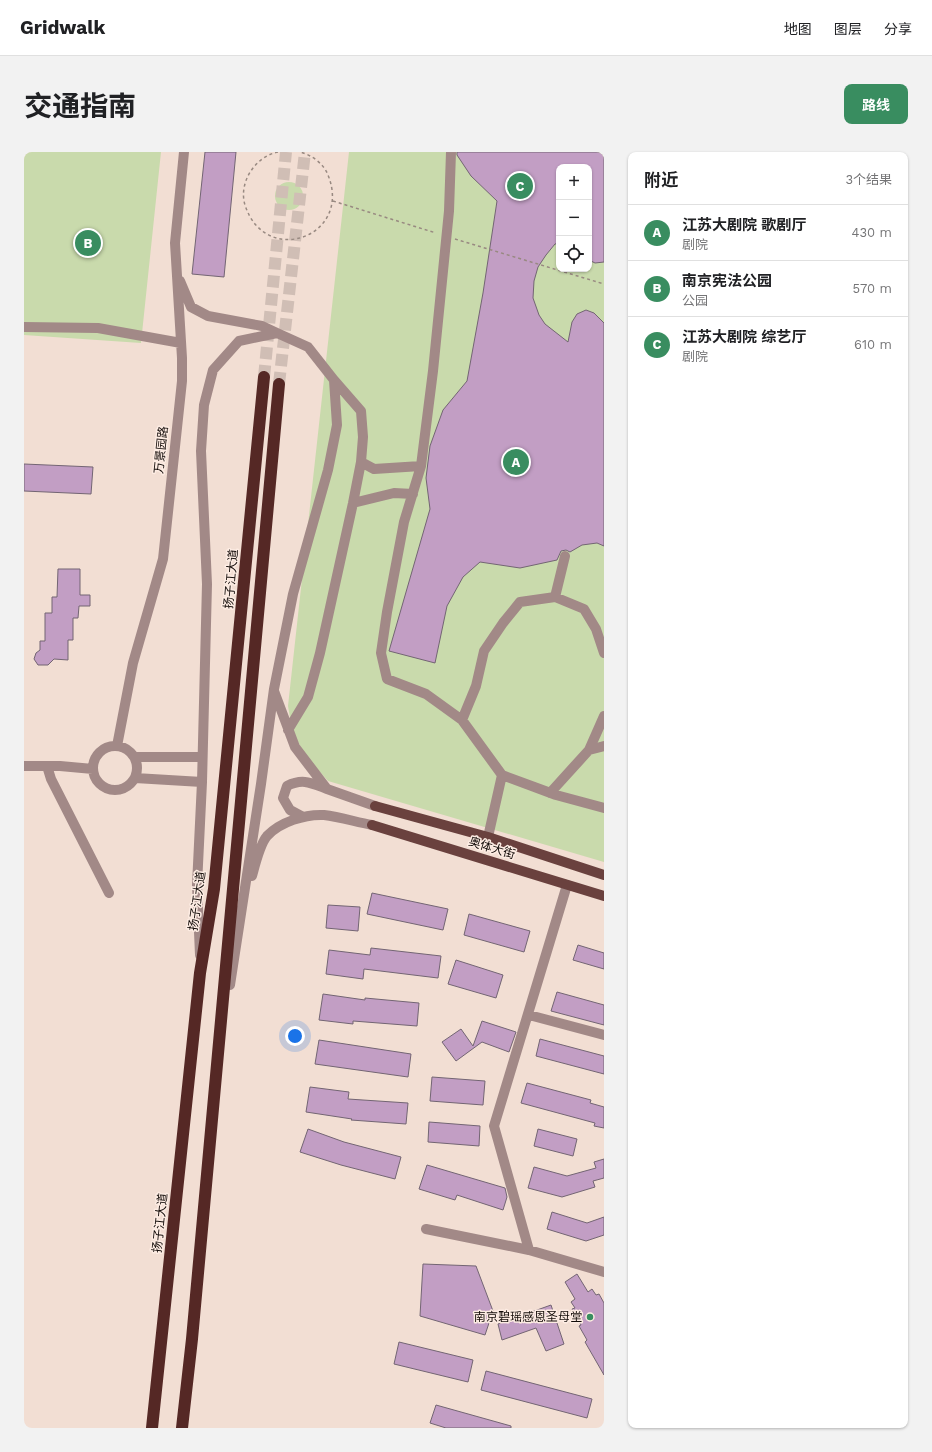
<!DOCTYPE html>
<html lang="zh">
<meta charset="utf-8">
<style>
body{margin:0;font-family:"Work Sans","Noto Sans SC",sans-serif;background:#f2f2f2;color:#202124}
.controls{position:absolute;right:12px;top:12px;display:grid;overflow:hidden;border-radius:8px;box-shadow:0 1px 3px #0004}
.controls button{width:36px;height:36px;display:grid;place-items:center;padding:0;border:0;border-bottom:1px solid #e0e0e0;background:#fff;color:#202124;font:20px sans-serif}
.you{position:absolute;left:271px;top:884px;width:14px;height:14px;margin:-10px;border:3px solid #fff;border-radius:50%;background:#1a73e8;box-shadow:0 0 0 6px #1a73e833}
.badge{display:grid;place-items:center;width:26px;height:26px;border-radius:50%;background:#398d60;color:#fff;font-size:13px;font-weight:700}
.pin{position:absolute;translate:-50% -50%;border:2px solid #fff;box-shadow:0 1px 4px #0006}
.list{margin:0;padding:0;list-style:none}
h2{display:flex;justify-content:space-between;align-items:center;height:52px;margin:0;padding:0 16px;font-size:17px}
h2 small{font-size:13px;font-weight:400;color:#757577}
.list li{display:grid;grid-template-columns:26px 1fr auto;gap:12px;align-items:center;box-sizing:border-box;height:56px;padding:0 16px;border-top:1px solid #e0e0e0}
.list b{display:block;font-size:15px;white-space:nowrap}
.list p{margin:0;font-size:13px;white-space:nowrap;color:#757577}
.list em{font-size:13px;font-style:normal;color:#757577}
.icon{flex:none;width:22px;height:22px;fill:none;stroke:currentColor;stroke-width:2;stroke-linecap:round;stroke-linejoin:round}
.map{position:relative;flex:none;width:580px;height:1276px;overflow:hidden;border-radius:8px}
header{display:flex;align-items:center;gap:24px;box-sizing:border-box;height:56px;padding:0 20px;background:#fff;border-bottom:1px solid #e0e0e0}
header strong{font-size:19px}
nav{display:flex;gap:22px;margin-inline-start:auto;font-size:14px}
.intro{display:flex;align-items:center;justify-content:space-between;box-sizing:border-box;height:96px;padding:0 24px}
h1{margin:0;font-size:28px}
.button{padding:10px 18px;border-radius:8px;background:#398d60;color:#fff;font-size:14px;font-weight:700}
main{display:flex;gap:24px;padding:0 24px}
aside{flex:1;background:#fff;border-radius:8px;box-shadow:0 1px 3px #0004}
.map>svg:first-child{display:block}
.green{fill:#c9daac;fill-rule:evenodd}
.building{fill:#c29ec4;stroke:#736573}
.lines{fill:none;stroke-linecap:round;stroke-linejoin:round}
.highway-tunnel{stroke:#d0beb5;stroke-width:12;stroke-dasharray:12 6;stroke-linecap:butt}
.path{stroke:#988981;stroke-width:1.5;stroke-dasharray:3 3;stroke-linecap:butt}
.minor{stroke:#a28987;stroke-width:10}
.major{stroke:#6a413e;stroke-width:10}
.highway{stroke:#552825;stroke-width:12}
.poi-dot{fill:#398d60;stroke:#fdece3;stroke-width:1.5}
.labels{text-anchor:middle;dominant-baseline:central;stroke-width:3;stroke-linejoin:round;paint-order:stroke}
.street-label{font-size:12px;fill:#120b08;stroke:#fdece3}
.poi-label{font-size:12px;fill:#120b08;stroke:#fdece3;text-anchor:end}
</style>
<header>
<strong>Gridwalk</strong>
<nav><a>地图</a><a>图层</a><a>分享</a></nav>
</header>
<div class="intro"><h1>交通指南</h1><a class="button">路线</a></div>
<main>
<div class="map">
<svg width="580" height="1276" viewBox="0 0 580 1276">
<rect width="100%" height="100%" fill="#f2ded3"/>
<!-- green -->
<path class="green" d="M0,0H137L117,191L0,183Z
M325,0H580V710L304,629C293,616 280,604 273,588C268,578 266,566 264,554ZM535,15H565V117H535Z
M251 44a14 14 0 1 1 28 0a14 14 0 1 1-28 0Z"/>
<!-- building -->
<path class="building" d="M181,0H212L200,125L168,122Z
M433,0H580V110L571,111L565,108V15H535V91L531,92L522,103L514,115L510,129L509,146L515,163L521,172L544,190L548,170L553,162L562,158L570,161L580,171V394L573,391L558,393L546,400L542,398L537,399L533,408L496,416L456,410L439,425L423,454L411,511L365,499L406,357L402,326L406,294L419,258L443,229L459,141L473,49L447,24L433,3Z
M0,312L69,315L67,342L0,339Z
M34,417H56V443H66V454H55L54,466H49V488H44V508L30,507L24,513H14L10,507L12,501L16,498V489H21V461H28V445H33Z
M348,741L424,757L419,778L343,762Z
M304,753L336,755L334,779L302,776Z
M445,762L506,779L500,800L440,783Z
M554,793L580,801V817L549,808Z
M347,796L417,804L414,826L340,817L339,827L302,822L305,798L346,803Z
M432,808L479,823L472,846L424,832Z
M533,840L580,853V873L527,859Z
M299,842L341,848V846L395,851L393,874L329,869V872L295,868Z
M458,869L492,880L485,900L458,890L432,909L418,890L437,877L449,894Z
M516,887L580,904V922L512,904Z
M295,888L387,902L384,925L291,912Z
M408,925L461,929L459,953L406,949Z
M503,931L567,948L566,951L580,955V976L570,974L571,971L497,951Z
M286,935L325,940L324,947L384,951L382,972L327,968L328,967L282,960Z
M405,970L456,974L455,994L404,990Z
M284,977L320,990L377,1005L371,1027L317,1013L276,1000Z
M514,977L553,987L549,1004L510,994Z
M580,1007V1026L569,1029L571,1035L538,1045L504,1036L510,1015L543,1024L572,1016L570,1010Z
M403,1013L481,1036L483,1045L479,1058L433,1043L431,1048L395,1037Z
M528,1060L563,1071L580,1065V1083L562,1089L523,1077Z
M399,1112L452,1114L469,1159L461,1183L396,1164Z
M553,1122L564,1140L568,1137L572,1143L575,1142L580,1151V1223L561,1190L563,1188L555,1174L557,1173L548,1157L551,1156L547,1150L551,1147L541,1130Z
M527,1153L540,1192L522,1199L512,1176L478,1188L474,1172Z
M375,1190L449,1208L444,1230L370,1212Z
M462,1219L568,1247L563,1266L457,1238Z
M412,1253L487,1274V1276H422L406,1271Z"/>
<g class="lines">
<!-- highway-tunnel -->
<path class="highway-tunnel" d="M240,225L262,0
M255,232L281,0"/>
<!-- path -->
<path class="path" d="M254,0C232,4 214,30 221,53C241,116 329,85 304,23C300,12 287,2 275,0
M309,49L412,81
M431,87L580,132"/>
<!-- minor -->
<path class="minor" d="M427,0L425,59L409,219L397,314L380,370L363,460L357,501L363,527L402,542L438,568L478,623L532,643L580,656
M156,129L167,155L184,164L238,174L253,181
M0,175L74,176L157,191
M337,310L350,317L397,314
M329,351L370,341L389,342
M531,445L541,404
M250,539L271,595L303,637L351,654
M438,568L452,534L460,499L479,471L496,450L531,445L560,457L572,477L580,501
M264,578L284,545L296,501L329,351L337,310L339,285L337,259L310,228
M93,594L109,511L139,407L158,229V206L151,91L160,0
M69 616a22 22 0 1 1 44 0a22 22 0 1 1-44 0Z
M565,598L580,594
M111,605H177
M0,614H36L69,617
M23,614L27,627L85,741
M111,626L178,630
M526,641L565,598L580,564
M279,665L266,658L259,646L263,634C279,626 287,631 303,637
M464,685L478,623
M228,724C231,713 236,692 243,684C256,670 281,662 300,663C316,665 332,670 348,673
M176,803L173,733L178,630L183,432L177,299L180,253L189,218L215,189L253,181L284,195L310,228L313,273L304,318L269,442L250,537L237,632L206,833
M505,863L580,883
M402,1077L505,1098L580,1120
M505,1098L470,974L543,733"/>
<!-- major -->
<path class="major" d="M351,654L464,685L580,723
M348,673L580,744"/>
<!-- highway -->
<path class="highway" d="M128,1276L176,821L190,737L240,225
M158,1276L168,1187L255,232"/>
</g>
<!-- markers -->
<circle class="poi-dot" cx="566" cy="1165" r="4"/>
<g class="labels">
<!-- street labels -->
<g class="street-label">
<text transform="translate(137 298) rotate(-84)">万景园路</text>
<text transform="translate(207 427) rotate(-85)">扬子江大道</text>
<text transform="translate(468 696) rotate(17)">奥体大街</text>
<text transform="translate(173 749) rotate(-82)">扬子江大道</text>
<text transform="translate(136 1071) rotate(-84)">扬子江大道</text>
</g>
<!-- poi labels -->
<g class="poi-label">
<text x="558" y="1165">南京碧瑶感恩圣母堂</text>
</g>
</g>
</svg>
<div class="controls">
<button>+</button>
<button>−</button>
<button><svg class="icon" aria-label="locate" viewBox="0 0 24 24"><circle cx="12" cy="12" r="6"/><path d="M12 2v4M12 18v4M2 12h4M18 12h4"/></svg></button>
</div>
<div class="you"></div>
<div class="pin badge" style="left:492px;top:310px">A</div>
<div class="pin badge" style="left:64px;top:91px">B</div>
<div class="pin badge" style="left:496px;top:34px">C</div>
</div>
<aside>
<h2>附近<small>3个结果</small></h2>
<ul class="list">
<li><span class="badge">A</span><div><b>江苏大剧院 歌剧厅</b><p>剧院</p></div><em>430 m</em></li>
<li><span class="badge">B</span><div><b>南京宪法公园</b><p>公园</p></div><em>570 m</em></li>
<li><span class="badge">C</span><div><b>江苏大剧院 综艺厅</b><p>剧院</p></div><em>610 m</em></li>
</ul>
</aside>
</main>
